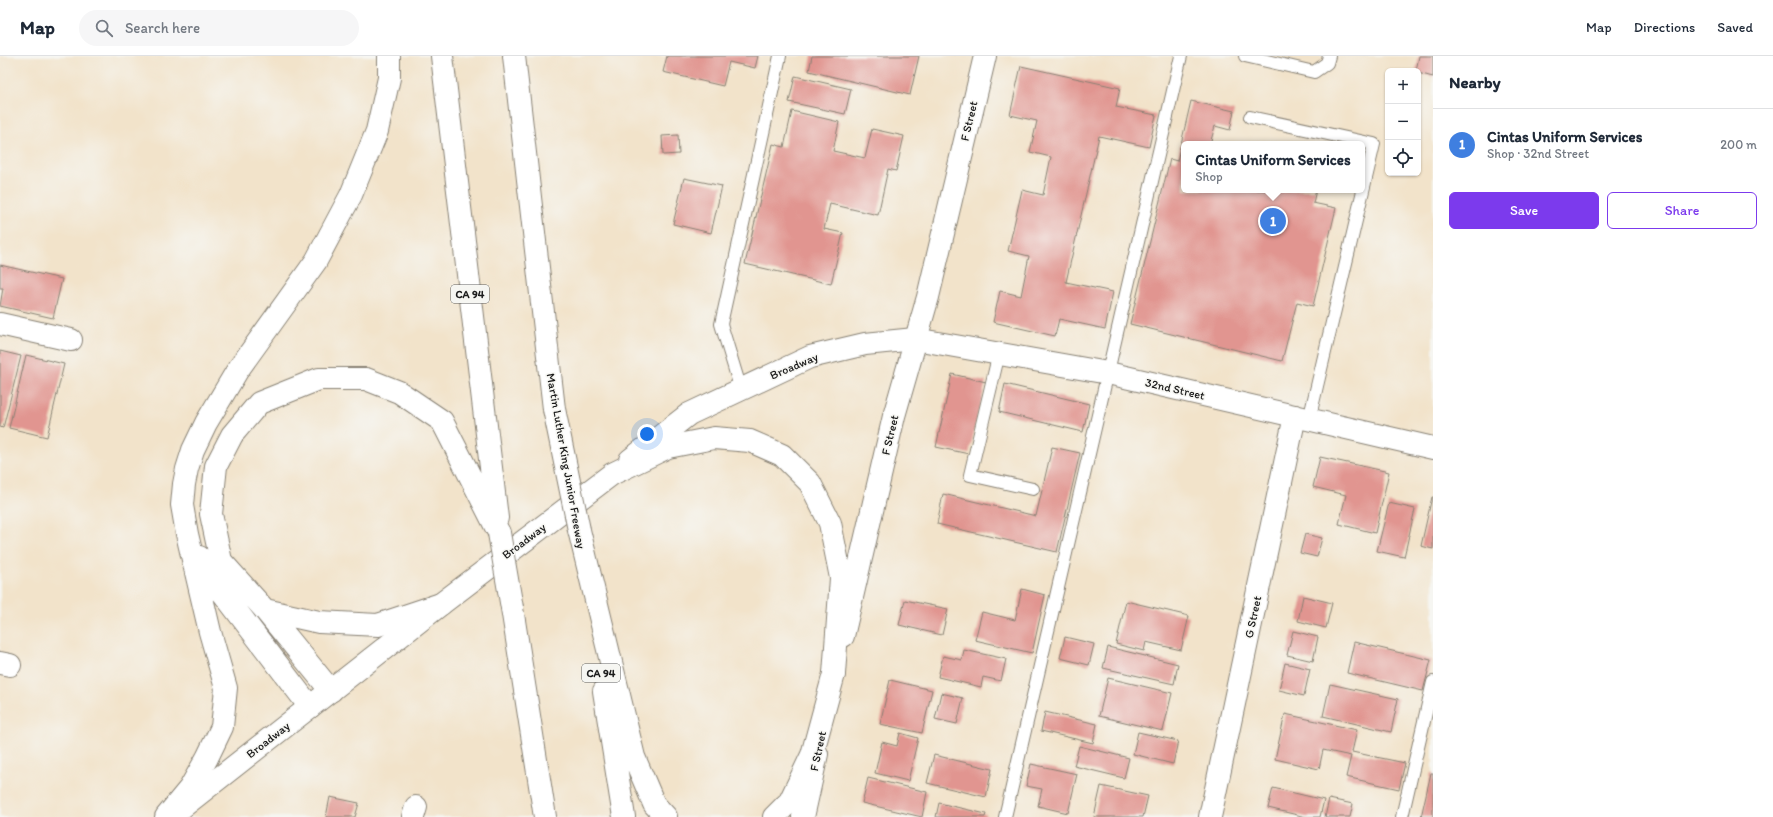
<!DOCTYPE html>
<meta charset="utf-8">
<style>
body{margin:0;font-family:Itim,sans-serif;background:#f6f6f7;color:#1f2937}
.controls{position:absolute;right:12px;top:12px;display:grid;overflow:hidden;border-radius:6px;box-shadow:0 1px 3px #0004}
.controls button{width:36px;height:36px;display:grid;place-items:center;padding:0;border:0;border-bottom:1px solid #e0e1e3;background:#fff;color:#1f2937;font:20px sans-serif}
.you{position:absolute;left:647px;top:378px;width:14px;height:14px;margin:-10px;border:3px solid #fff;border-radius:50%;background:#1a73e8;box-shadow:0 0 0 6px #1a73e833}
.badge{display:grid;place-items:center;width:26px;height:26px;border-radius:50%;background:#7c3aed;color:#fff;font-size:13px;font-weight:700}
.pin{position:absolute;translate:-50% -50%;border:2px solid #fff;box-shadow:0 1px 4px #0006}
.popup{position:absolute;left:1181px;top:85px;width:184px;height:52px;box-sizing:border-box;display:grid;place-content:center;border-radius:6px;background:#fff;filter:drop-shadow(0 1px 3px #0005);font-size:13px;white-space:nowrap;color:#747a83}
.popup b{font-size:15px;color:#1f2937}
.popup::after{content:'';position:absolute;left:50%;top:100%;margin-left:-8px;border:8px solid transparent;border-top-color:#fff}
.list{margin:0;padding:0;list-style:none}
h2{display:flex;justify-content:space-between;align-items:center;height:52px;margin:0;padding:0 16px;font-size:17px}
h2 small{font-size:13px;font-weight:400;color:#747a83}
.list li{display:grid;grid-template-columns:26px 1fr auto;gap:12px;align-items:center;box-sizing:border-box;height:72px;padding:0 16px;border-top:1px solid #e0e1e3}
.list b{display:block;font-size:15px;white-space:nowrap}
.list p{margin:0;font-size:13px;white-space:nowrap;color:#747a83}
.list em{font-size:13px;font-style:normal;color:#747a83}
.actions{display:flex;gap:8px;padding:12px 16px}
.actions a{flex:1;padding:9px 0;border:1px solid #7c3aed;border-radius:6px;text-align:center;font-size:14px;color:#7c3aed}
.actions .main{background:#7c3aed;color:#fff}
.icon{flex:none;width:22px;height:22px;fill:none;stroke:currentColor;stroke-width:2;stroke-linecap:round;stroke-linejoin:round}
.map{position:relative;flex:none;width:1433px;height:761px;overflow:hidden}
header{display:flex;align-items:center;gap:24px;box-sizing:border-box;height:56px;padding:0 20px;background:#fff;border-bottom:1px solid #e0e1e3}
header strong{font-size:19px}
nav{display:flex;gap:22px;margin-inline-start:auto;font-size:14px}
.search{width:280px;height:36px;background:#f6f6f7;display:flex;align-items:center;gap:10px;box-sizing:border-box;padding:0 14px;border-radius:22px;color:#747a83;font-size:15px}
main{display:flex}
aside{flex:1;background:#fff}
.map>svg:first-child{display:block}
.building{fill:#e19590}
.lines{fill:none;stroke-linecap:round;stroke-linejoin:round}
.service-casing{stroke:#878073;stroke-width:14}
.minor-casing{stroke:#878073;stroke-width:24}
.secondary-casing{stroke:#878073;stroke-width:24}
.primary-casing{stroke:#878073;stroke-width:24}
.motorway-casing{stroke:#878073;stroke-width:24}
.service{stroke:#fff;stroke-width:12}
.minor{stroke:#fff;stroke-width:22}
.secondary{stroke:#fff;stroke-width:22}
.primary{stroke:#fff;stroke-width:22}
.motorway{stroke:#fff;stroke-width:22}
.motorway-bridge-casing{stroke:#878073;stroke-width:24;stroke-linecap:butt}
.motorway-bridge{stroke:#fff;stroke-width:22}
.labels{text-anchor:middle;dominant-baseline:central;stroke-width:3;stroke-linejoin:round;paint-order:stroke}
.shield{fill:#f6f6f2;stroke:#5d5d5c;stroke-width:1}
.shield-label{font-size:11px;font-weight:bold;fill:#1c1c1c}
.street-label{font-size:12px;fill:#1c1c1c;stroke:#f6f6f2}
</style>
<header>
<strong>Map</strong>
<div class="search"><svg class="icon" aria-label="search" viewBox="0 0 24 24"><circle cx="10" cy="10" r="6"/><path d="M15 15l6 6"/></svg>Search here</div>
<nav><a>Map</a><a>Directions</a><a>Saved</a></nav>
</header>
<main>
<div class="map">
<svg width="1433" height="761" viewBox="0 0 1433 761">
<rect width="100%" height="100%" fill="#f6f6f2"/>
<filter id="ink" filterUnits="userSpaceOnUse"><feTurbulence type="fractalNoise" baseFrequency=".025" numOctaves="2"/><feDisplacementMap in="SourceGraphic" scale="8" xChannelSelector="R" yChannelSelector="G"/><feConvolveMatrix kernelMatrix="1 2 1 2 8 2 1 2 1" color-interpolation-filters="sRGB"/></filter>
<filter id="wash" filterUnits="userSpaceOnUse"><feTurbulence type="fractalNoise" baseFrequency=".012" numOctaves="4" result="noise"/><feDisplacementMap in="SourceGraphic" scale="16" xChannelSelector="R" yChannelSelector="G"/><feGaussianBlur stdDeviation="0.9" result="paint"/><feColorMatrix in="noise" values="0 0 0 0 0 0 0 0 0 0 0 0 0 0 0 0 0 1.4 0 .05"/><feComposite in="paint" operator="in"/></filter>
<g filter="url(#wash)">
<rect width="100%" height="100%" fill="#f2e3ca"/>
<g id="blocks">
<!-- building -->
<path class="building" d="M667,0H758L755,12L729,6L723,30L663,16Z
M812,0H919L910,39L809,15Z
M1419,0H1433V21L1418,17V15H1416Z
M1021,10L1120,32L1116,51L1156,59L1149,91L1099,80L1066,226L1113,236L1105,273L1059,263L1055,280L993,266L1000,235L1021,240L1029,200L1008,195L1022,134L1043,139L1051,101L1030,96L1037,65L1010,59Z
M795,20L851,33L845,58L789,46Z
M1191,45L1234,55L1230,74L1215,70L1210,88H1184V134H1316L1313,147L1336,152L1313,250L1297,246L1282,305L1130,268L1170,103L1177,105Z
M792,55L839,66L833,95L865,102L872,73L904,80L896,115L888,113L878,159L830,148L824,173L843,177L831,228L745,208L773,88L784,91Z
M678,79L679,98L663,99L662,80Z
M684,122L722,130L711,177L673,168Z
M0,209L62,223L53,262L0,250L3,232H0Z
M0,295L21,300L3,372L0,371Z
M26,299L64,308L47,381L9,372Z
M952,318L986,326L969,398L936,391Z
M1005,328L1089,348L1083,376L999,356Z
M1052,391L1080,397L1057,496L937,468L943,438L1036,460Z
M1320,401L1389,416L1375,477L1339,468L1346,439L1313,431Z
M1432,441H1433V493L1421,490Z
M1389,447L1415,453L1404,501L1377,495Z
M1305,478L1322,482L1317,501L1300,497Z
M1022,533L1045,539L1032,597L975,584L982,556L1015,564Z
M1303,540L1332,547L1326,572L1298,565Z
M905,544L948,553L942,579L899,569Z
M1126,545L1189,560L1181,594L1146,586L1144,595L1116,588Z
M1293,575L1318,581L1313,605L1287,599Z
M1065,581L1094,588L1089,609L1060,602Z
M1354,586L1431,604L1423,635L1347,617Z
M1108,591L1178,608L1174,628L1103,612Z
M964,594L1006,603L1001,625L983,621L981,631L938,621L943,600L962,604Z
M1285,607L1310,613L1304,640L1279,634Z
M1108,622L1172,637L1163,675L1099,660Z
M890,624L932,634L922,677L880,668Z
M1330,628L1398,643L1391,676L1323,660Z
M941,637L963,642L957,668L935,663Z
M1045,656L1097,668L1093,687L1041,675Z
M1285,658L1357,674L1352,696L1405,707L1399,733L1346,721L1351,700L1323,694L1319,713L1275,703Z
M1138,676L1178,685L1173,708L1133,698Z
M900,677L918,682L908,725L875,717L882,686L897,690Z
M1079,690L1129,702L1124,722L1074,710Z
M934,699L992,713L986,741L927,727Z
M1031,708L1077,718L1068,757L1038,750L1042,733L1026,730Z
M1431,717H1433V761H1421Z
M868,722L927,736L922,761L862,747Z
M1101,730L1148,740L1143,761H1094Z
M1273,732L1324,744L1320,761H1306L1268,752Z
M330,741L359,747L355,761H326Z
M1329,743L1353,748L1350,761H1325Z
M939,747L986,758L985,761H936Z"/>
</g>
</g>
<g filter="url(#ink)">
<use href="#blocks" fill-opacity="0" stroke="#878073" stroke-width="1"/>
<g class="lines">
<!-- service casing -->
<g class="service-casing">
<path id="service" d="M1245,0L1314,16L1327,7L1329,0
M1250,61L1374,88L1309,364
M999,297L970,419L1033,433
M741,334L721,268L780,0
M1005,761L1181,0
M1402,761L1433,626"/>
</g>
<!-- minor casing -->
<g class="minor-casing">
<path id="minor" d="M0,268L71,284
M843,580L894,360L928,241L985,0
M0,607L10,609
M413,761L416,751
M803,761L817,698
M1210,761L1295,360"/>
</g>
<!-- secondary casing -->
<g class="secondary-casing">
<path id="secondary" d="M630,404L689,358L810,301L865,288L915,283L1108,317L1433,392"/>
</g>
<!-- primary casing -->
<g class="primary-casing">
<path id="primary" d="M176,756L441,548L612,418L668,391L714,382L750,385L782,399L810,427L830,467L841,522L834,618"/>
</g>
<!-- motorway casing -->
<g class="motorway-casing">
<path id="motorway" d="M442,0L497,462
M514,0L554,353
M579,474L634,701L654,748L666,761
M199,501L210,520L310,651
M512,552L545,761
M265,554L319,566L378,569L441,548
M331,635L265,554L221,505L211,458L216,410L232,379L259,347L319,323H366L399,336L442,365L499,477
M604,635L624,761
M166,761L190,732L207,702L222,671L226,632L210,576L187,478L182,449L184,428L187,413L193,394L206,367L237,315L316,205L351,139L377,75L389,22V0
M774,761L790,745L812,699L834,618"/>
</g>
<!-- service -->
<use href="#service" class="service"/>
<!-- minor -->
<use href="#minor" class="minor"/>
<!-- secondary -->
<use href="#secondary" class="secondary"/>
<!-- primary -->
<use href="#primary" class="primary"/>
<!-- motorway -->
<use href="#motorway" class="motorway"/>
<!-- motorway-bridge casing -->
<g class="motorway-bridge-casing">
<path id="motorway-bridge" d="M554,353L579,474
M499,477L512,552"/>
</g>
<!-- motorway-bridge -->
<use href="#motorway-bridge" class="motorway-bridge"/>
</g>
</g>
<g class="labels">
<!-- shield labels -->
<g class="shield">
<rect x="451" y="229" width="38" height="18" rx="3"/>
<rect x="582" y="608" width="38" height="18" rx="3"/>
</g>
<g class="shield-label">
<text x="470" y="238">CA 94</text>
<text x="601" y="617">CA 94</text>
</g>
<!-- street labels -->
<g class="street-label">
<text transform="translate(969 65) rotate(-77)">F Street</text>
<text transform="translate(794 310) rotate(-23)">Broadway</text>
<text transform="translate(1175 333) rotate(13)">32nd Street</text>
<text transform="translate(890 379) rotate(-77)">F Street</text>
<text transform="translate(566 405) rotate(80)">Martin Luther King Junior Freeway</text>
<text transform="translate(524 485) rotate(-37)">Broadway</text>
<text transform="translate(1253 561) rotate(-78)">G Street</text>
<text transform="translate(268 684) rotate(-38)">Broadway</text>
<text transform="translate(818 695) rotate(-78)">F Street</text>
</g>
</g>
</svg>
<div class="controls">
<button>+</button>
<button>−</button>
<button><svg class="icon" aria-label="locate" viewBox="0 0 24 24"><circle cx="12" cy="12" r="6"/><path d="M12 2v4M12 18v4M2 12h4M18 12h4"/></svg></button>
</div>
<div class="you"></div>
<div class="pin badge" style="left:1273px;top:165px;background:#3f7fe0">1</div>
<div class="popup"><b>Cintas Uniform Services</b>Shop</div>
</div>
<aside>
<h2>Nearby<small></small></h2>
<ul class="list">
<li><span class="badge" style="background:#3f7fe0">1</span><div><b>Cintas Uniform Services</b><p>Shop · 32nd Street</p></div><em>200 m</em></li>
</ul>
<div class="actions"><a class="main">Save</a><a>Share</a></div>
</aside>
</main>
